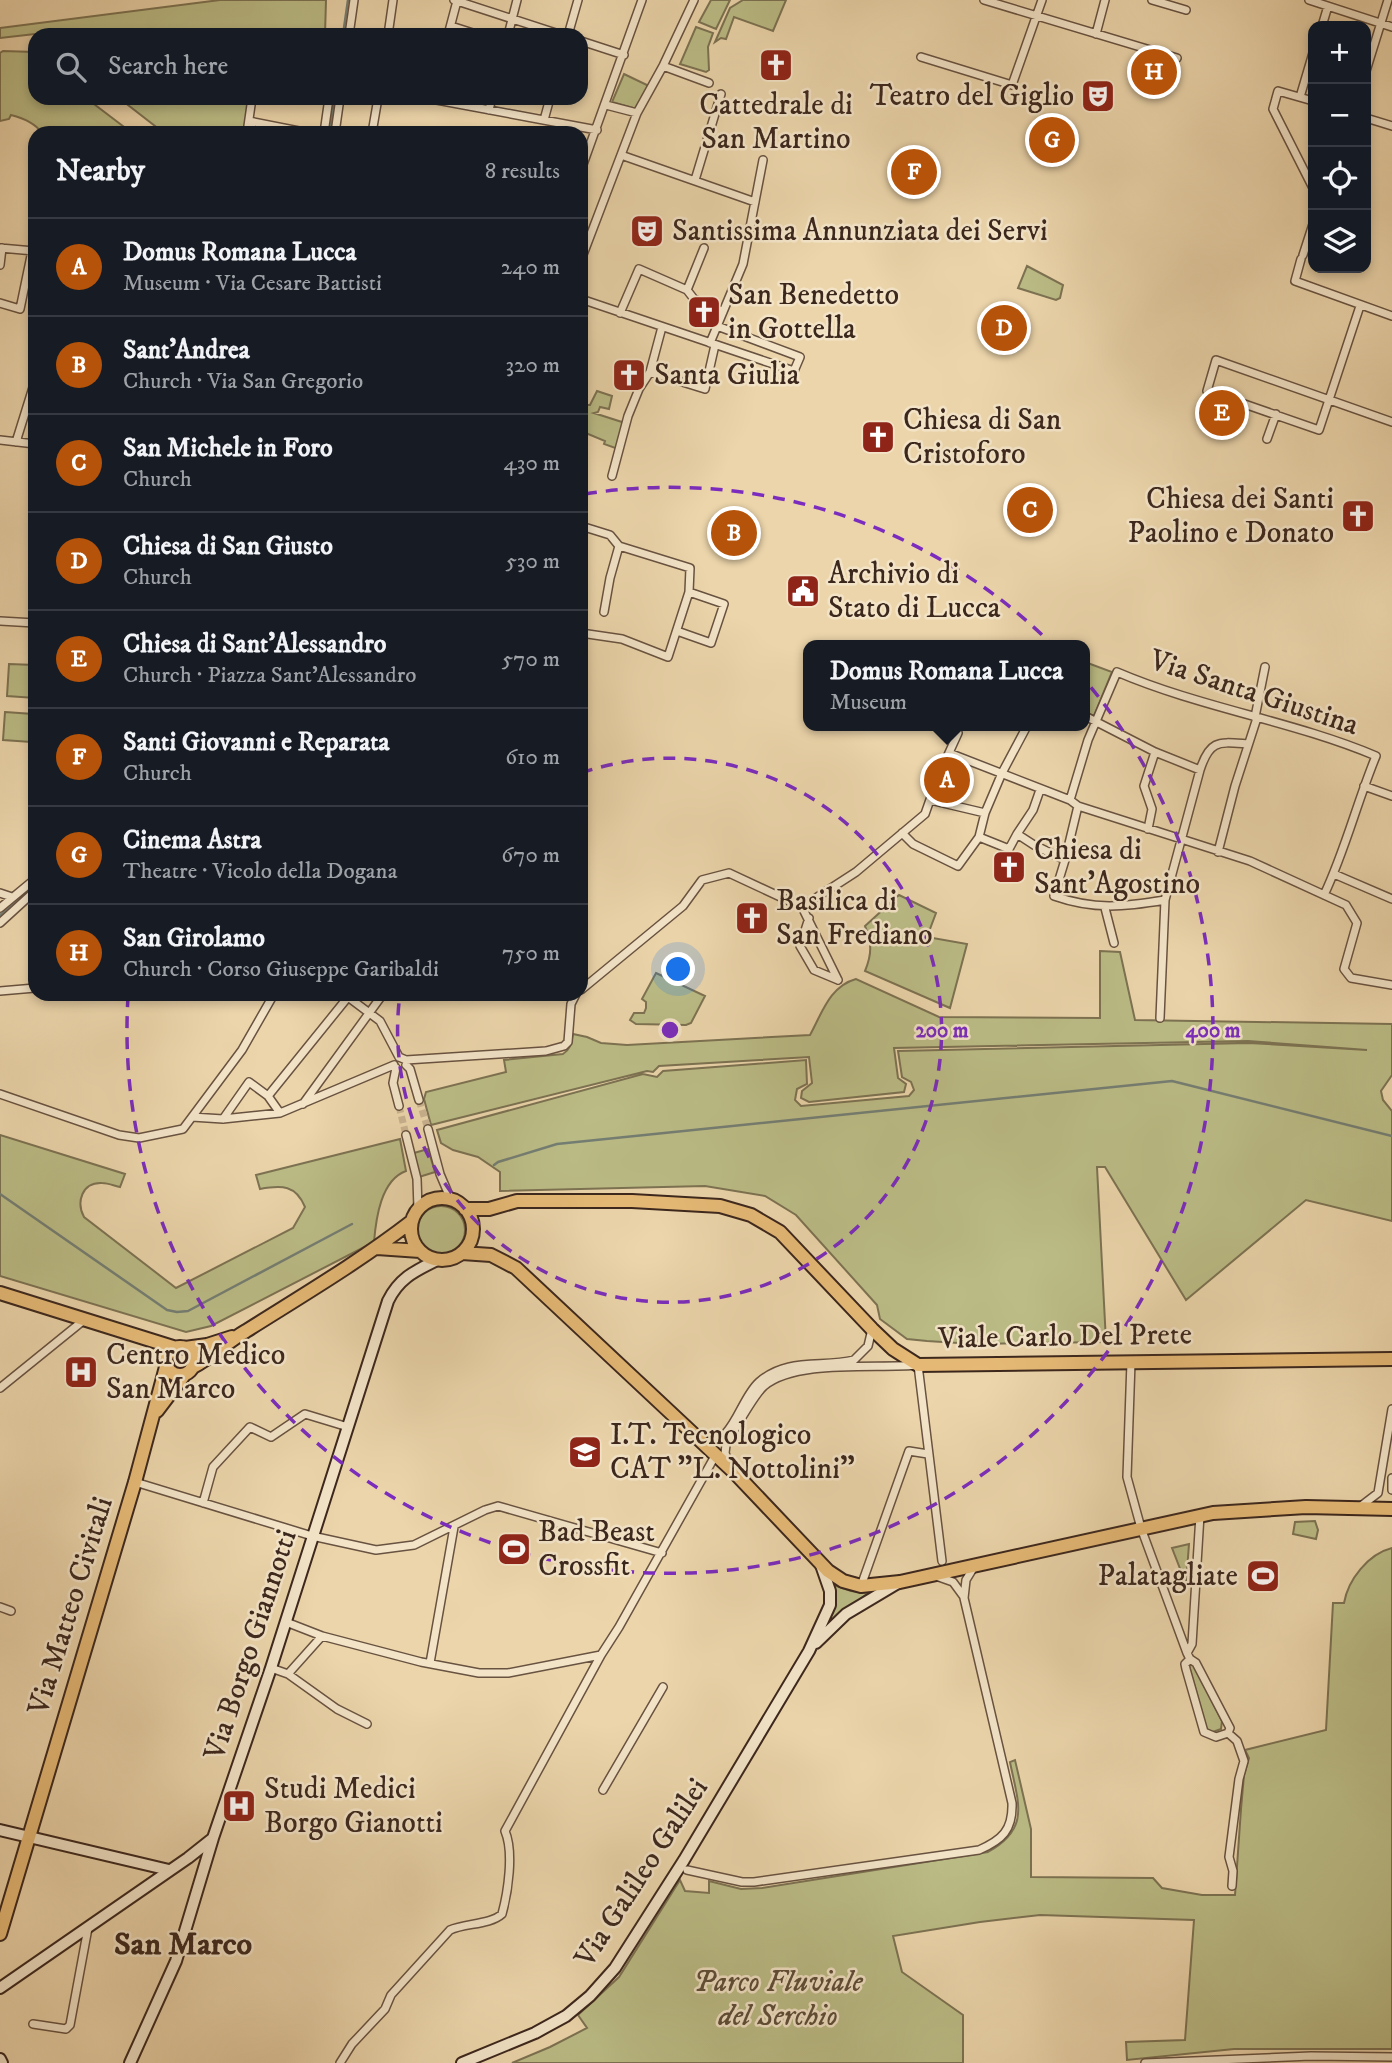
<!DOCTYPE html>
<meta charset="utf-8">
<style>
body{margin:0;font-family:"IM FELL DW Pica",serif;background:#20242c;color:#f1f3f6}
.controls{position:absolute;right:21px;top:21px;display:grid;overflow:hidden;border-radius:14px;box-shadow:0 4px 10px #0003}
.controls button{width:63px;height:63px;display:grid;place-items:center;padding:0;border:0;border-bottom:2px solid #363941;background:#171b24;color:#f1f3f6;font:35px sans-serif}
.you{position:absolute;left:679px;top:970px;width:24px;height:24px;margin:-18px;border:5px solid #fff;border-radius:50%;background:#1a73e8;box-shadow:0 0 0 10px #1a73e833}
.badge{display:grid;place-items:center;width:46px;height:46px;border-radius:50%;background:#b45309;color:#fff;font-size:23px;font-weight:700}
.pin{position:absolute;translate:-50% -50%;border:4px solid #fff;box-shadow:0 2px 7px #0006}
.popup{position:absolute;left:803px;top:640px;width:287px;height:91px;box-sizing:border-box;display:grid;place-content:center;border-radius:14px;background:#171b24;filter:drop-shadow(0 2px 5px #0005);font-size:23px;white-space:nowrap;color:#9ea1a6}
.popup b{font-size:26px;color:#f1f3f6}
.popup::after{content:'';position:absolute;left:50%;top:100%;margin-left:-14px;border:14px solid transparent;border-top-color:#171b24}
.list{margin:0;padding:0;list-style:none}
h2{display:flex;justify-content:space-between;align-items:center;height:91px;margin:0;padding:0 28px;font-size:30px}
h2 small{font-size:23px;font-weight:400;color:#9ea1a6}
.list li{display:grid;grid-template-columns:46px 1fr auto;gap:21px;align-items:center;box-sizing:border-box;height:98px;padding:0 28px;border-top:2px solid #363941}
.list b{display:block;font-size:26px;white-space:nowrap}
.list p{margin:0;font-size:23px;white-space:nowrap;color:#9ea1a6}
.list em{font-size:23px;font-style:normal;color:#9ea1a6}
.icon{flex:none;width:38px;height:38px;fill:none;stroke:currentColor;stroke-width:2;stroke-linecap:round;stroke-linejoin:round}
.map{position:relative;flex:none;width:1392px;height:2063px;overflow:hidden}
.search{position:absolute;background:#171b24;box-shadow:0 4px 10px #0003;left:28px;top:28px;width:560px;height:77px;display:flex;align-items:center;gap:18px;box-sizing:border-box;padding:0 24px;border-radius:21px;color:#9ea1a6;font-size:26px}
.panel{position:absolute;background:#171b24;box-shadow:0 4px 10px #0003;left:28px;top:126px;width:560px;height:875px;border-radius:21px}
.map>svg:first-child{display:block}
.green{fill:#bbbc86;stroke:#7c7252;stroke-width:2}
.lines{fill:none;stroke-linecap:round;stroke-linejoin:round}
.stream{stroke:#747e73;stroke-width:2.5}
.street-tunnel{stroke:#c9b28f;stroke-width:7;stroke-dasharray:7 3.5;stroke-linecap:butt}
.street-casing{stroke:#685240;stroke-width:10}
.secondary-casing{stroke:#3c271d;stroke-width:14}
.primary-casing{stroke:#3c271d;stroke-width:16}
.street{stroke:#f3e4c8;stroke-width:7}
.secondary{stroke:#f3e4c8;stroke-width:10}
.primary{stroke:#e6ba76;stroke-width:12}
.ring{fill:none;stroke:#7b2cbf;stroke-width:3.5;stroke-dasharray:12 9}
.labels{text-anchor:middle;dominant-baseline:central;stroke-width:5;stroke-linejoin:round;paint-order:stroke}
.poi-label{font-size:30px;fill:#3c271d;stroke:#f3e4c8;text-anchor:start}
.street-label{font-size:30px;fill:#3c271d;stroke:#f3e4c8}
.park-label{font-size:30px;font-style:italic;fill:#5c4c37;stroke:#f3e4c8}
.neighbourhood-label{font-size:32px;font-weight:bold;fill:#3c271d;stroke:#f3e4c8}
.centre{fill:#7b2cbf;stroke:#f3e4c8;stroke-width:3.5}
.ring-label{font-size:21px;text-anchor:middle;font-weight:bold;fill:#7b2cbf;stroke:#f3e4c8;stroke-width:5;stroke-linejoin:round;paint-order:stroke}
</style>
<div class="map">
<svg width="1392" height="2063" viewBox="0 0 1392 2063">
<rect width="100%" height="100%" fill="#ecd5ab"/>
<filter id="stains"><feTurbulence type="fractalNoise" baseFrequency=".00286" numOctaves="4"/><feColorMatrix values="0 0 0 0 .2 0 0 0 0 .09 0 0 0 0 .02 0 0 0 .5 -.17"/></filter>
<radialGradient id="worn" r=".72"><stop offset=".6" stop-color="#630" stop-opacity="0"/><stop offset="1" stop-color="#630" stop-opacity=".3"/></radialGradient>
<!-- green -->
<path class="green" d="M220,0H326L325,35L35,34L0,38V28Z
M711,0H730L716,29L699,22Z
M743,0H786L773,31L734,17L726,39L721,38L715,42L730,8Z
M696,27L713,33L708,47L709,70L706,72L680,64Z
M3,51L35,52V98H86L132,133H42C35,123 23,118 11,115L9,119L0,121V53Z
M624,74L649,86L637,109L612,102Z
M119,98H250L244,133H164Z
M1027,266L1063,285L1060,298L1056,300L1018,288Z
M597,391L612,396L609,409L600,407L598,412L594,413L625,423L618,449L604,444L605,441L581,431V410L585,411L587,405H590Z
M1085,662L1112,672L1094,716L1085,713Z
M9,664L35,665V698L7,696Z
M5,712L33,714L31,742L3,740Z
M899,895L936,913L927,937L967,944L950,1008L865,971C872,954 872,943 865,926Z
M1100,951L1120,952L1135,1020L1392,1024V1075L1381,1091L1383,1100L1392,1111V1221L1306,1200L1186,1300L1105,1167H1097L1106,1342L974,1344L927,1341L907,1339L880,1319L877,1305L796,1215L765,1196L705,1186L500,1191V1172L478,1157L453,1150L441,1143L437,1130L643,1074L657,1077L663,1071L806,1060L807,1084L797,1089L795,1100L801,1106L909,1096L914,1090L911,1082L902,1077L898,1051L1249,1043L1367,1050L1248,1041L894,1048L898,1078L906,1084L904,1092L809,1102L801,1098L802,1091L812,1083L809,1057L659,1066L653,1072L647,1071L431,1125L424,1099L426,1092L506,1072L504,1060L563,1054C571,1049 571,1043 573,1034L587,1037L601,1043L627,1045L810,1035C822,1013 830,986 856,979L939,1017L1100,1018Z
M656,973L705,996L691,1023L686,1025L636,1024L630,1020L634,1013H644L646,1008V1002L642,999Z
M0,1135L125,1174L120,1187C115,1186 108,1183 102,1183C82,1182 76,1202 84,1217L176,1288L293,1228L305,1207C296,1185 282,1185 260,1189L256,1175L400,1139L406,1171C381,1180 376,1218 374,1242L211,1326L186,1332L0,1276Z
M428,1149L435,1172L419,1177L414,1153Z
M417 1230a24 24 0 1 1 48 0a24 24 0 1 1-48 0Z
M1315,1521L1318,1530L1316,1539L1293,1534L1295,1522Z
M1189,1544L1186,1584L1172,1548Z
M1392,1548V2049H1234L1127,2060L1126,2042L1185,2040L1194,1920L1040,1915L980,1922L893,1936L902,1972L963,2015V2063H512L550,2047L587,2028L578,2015L619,1977L680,1880L685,1891L709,1893V1881L741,1889L762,1888L988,1852C1031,1828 1018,1803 1010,1762L1015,1760L1031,1829V1877L1153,1878L1162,1888L1202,1895H1235L1241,1809L1244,1775L1249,1758L1245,1750L1326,1730L1333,1603H1344C1348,1580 1368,1554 1392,1548Z
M831,1584L851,1591L868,1593L832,1621L830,1620L835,1600Z
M1190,1665H1194L1222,1721L1221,1729L1210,1733L1207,1730L1189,1666Z"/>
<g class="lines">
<!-- stream -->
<path class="stream" d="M343,35L348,0
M330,131L334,98
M0,915L35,886
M494,1165L498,1162L557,1144L1172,1081L1392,1136
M0,1194L167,1310L177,1312L188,1311L352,1224"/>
<!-- street-tunnel -->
<path class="street-tunnel" d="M419,1100L428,1129
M399,1106L406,1135"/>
<!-- street casing -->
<g class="street-casing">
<path id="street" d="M454,0L562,35
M984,0L1177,58
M1152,0L1186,10
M1309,0L1392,27
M451,26L479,35
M1322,26L1328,6
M1096,34L1105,0
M349,35L354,0
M388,35L393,0
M448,35L457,1
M508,35L517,0
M568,35L578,0
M581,41L624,55
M921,57L1012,85L1042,0
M663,66L709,83
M1366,71L1388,0
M1300,97L1313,53
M426,98L597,130
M1313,101L1278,91L1273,109L1313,188
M606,105L637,113
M489,110L492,98
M1366,118L1392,126
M544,120L550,98
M249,121L309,133
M247,133L252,98
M324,133L329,98
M335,133L340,98
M372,133L378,98
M621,155L755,202
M581,170L642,0
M695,180L721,94
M0,248L34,251
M1303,255L1313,224
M1301,259L1295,281L1392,316
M581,260L637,113L663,66L694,0
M0,265L2,248
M687,290L694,299L723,312
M581,299L794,371L800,357L717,326
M0,303L20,309L32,251
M1360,306L1319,430L1207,391L1216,360L1392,422
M620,313L639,269L687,290L704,248
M710,343L743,264L763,160
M650,372L705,389L715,345
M1267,439L1276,414
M0,440L35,444
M16,442L35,381
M612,476L628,416L639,389L650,372L662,327
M581,526L610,535L619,546L690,568L689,592L668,657L622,639L581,633
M604,612L610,578L619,546
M0,621L35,623
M677,631L711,643L724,604L689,592
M1085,716L1155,752L1200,770
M1255,717L1265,667
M949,753L1070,800L1078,806L1250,861L1346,905L1357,923L1344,969L1351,978L1392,985
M1364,786L1392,796
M930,800L985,813
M1070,800L1088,740L1117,672C1201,708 1293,721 1376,756C1357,802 1345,851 1324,895
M1078,806L1065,860L1054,896C1094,910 1124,907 1165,900
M1148,829L1152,809L1144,786L1155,752
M902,833L913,844L958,866L979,837L985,813L1002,773L1027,726
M1017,834L1033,810L1040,790
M979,837L1009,849L1017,834L1034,845L1065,860
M1218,852L1235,786L1257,718
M1334,874L1392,899
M0,893L12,897
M802,907L856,872L925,814L938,777L958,733
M802,907L838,980
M0,908L35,879
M1105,908L1114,943
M809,918L800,946L814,970L838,980
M0,923L35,891
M581,990L683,906L702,880L729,873L802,907
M0,991L35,988
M344,994L380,1021L399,1057
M1160,1018L1165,900L1200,770C1210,739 1219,742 1248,744
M399,1057L406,1060L546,1051L564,1046L568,1042L571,1004L576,994
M406,1065L410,1069L419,1100
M396,1068L393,1083L399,1106
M0,1094L119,1135L139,1138L183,1129L192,1117L223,1119L280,1113L394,1065
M268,1096L348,997
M303,1104L383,994
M192,1117L242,1050L274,994
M223,1119L249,1082L268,1096L280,1113
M428,1129L440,1174L451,1200
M406,1135L417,1179L418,1209
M1131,1362L1127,1477L1141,1528L1187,1653
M0,1388L84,1320
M703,1441C733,1447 739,1400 759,1382C788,1357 821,1368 854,1360L868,1346L872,1329
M729,1464L725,1453L726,1445C734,1431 753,1396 764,1386C796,1359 877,1369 918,1365L942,1561
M1392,1478V1490
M135,1482L312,1536L376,1550L414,1545L485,1510L498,1506L662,1553
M203,1503L213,1467L250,1427L271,1437L305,1414L348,1427
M1361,1506L1378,1493L1392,1409
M1200,1515L1192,1644L1187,1653L1190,1659L1185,1664L1186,1669L1204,1732L1216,1737L1228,1733
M936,1576L953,1582L964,1597
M861,1586L909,1451L928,1454
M0,1607L11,1611
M286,1622L322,1636L421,1662L479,1673H508L601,1655L619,1627L715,1456
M1190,1659L1196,1663L1230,1728L1228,1733L1237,1741L1244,1761L1239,1779L1229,1857L1233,1871L1232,1886
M430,1663L454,1527
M271,1668L288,1674L322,1636
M288,1674L337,1709L367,1724
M603,1790L663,1687
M687,1870L742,1882H754L979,1850C1002,1840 1013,1830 1012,1803L964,1598L966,1580L974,1567
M33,2024L66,2029L70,2025L88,1928
M340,2063L352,2044L385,2009L391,1995L450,1930C465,1923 490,1925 502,1914C508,1892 514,1852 505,1831L601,1655
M1145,2063L1311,2056L1392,2057"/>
</g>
<!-- secondary casing -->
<g class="secondary-casing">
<path id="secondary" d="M816,1643L846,1614L898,1583
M0,1830L169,1870
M0,1988L188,1858L212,1839
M0,2059L2,2063
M130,2063L176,1961L213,1838L271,1668L388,1301C399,1278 415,1271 437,1260
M462,2063L535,2033L566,2016L590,1996L615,1968L684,1860L809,1651L830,1605V1591L821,1565"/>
</g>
<!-- primary casing -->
<g class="primary-casing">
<path id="primary" d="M411 1229a31 31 0 1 1 62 0a31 31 0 1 1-62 0Z
M465,1209H489L517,1201H632L720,1206L751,1215L780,1232L872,1329L893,1349L918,1365L1392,1359
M377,1248L420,1251
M462,1253L491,1255L516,1268L735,1473L828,1571L843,1581L861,1586L900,1582L1213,1513L1306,1507L1392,1509
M0,1293L176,1348
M166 1361a14 14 0 1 1 28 0a14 14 0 1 1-28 0Z
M185,1348L207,1345L232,1337
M193,1367C212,1357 227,1342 246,1331C303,1295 359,1262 412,1221
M157,1411L185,1374
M0,1934L135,1482L167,1363"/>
</g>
<!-- street -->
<use href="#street" class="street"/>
<!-- secondary -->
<use href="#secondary" class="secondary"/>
<!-- primary -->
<use href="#primary" class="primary"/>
</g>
<!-- distance rings -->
<g class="ring">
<path d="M581 773A272 272 0 1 1 400 994"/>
<path d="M585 494A543 543 0 1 1 128 997"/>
</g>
<!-- icons -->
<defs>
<g id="church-square" transform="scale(1.75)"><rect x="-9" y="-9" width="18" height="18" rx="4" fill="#8f2418" stroke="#f3e4c8"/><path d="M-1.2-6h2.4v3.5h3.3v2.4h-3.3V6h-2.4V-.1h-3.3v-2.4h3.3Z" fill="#fff"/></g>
<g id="theatre-square" transform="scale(1.75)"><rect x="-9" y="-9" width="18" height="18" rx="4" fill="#8f2418" stroke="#f3e4c8"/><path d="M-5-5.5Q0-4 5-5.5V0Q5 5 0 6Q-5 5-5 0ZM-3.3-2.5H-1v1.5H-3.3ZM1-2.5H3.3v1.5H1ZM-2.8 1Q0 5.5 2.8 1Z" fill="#fff"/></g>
<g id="civic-square" transform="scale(1.75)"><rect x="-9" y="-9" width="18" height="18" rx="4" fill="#8f2418" stroke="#f3e4c8"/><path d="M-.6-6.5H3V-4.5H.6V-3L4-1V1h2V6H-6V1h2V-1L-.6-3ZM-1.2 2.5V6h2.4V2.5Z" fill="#fff"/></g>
<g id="hospital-square" transform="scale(1.75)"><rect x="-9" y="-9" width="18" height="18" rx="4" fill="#8f2418" stroke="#f3e4c8"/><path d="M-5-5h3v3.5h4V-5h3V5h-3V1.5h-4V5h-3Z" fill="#fff"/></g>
<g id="school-square" transform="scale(1.75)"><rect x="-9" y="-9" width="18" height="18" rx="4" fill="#8f2418" stroke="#f3e4c8"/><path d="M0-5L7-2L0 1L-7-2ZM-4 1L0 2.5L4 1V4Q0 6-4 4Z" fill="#fff"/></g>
<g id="stadium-square" transform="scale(1.75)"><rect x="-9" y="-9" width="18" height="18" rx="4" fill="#8f2418" stroke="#f3e4c8"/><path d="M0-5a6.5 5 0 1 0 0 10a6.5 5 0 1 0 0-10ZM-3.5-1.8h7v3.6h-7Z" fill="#fff"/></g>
</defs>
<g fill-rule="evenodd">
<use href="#church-square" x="776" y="65"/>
<use href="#theatre-square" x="1098" y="96"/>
<use href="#theatre-square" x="647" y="231"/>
<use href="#church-square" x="704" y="312"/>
<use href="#church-square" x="629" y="375"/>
<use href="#church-square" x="878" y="437"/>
<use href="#church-square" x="1358" y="516"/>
<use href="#civic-square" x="803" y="591"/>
<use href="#church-square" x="1009" y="867"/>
<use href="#church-square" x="752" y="918"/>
<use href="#hospital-square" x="81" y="1372"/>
<use href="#school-square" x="585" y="1452"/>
<use href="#stadium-square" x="514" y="1549"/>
<use href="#stadium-square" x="1263" y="1576"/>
<use href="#hospital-square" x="239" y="1806"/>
</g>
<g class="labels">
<!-- poi labels -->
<g class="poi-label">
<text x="1074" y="96" text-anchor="end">Teatro del Giglio</text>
<text x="776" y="105" text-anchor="middle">Cattedrale di<tspan x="776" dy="34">San Martino</tspan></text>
<text x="672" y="231">Santissima Annunziata dei Servi</text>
<text x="728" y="295">San Benedetto<tspan x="728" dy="34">in Gottella</tspan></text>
<text x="654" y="375">Santa Giulia</text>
<text x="903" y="420">Chiesa di San<tspan x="903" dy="34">Cristoforo</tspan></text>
<text x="1334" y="499" text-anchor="end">Chiesa dei Santi<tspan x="1334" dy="34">Paolino e Donato</tspan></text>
<text x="828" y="574">Archivio di<tspan x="828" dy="34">Stato di Lucca</tspan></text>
<text x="1034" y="850">Chiesa di<tspan x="1034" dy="34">Sant'Agostino</tspan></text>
<text x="776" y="901">Basilica di<tspan x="776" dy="34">San Frediano</tspan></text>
<text x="106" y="1355">Centro Medico<tspan x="106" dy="34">San Marco</tspan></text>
<text x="610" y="1435">I.T. Tecnologico<tspan x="610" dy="34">CAT "L. Nottolini"</tspan></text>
<text x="538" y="1532">Bad Beast<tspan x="538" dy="34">Crossfit</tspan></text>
<text x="1238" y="1576" text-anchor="end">Palatagliate</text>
<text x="264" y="1789">Studi Medici<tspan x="264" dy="34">Borgo Gianotti</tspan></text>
</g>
<!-- street labels -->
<g class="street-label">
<text transform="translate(1254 693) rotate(18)">Via Santa Giustina</text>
<text transform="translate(1065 1337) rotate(-1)">Viale Carlo Del Prete</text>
<text transform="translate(71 1606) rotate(-73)">Via Matteo Civitali</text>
<text transform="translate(251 1645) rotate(-72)">Via Borgo Giannotti</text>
<text transform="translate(642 1873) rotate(-57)">Via Galileo Galilei</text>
</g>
<!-- park labels -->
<g class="park-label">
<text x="778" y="1982">Parco Fluviale<tspan x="778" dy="34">del Serchio</tspan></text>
</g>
<!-- neighbourhood labels -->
<g class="neighbourhood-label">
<text x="183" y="1945">San Marco</text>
</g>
</g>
<circle cx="670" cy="1030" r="10" class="centre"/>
<g class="ring-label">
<text x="942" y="1037">200 m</text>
<text x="1213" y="1037">400 m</text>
</g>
<rect width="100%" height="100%" filter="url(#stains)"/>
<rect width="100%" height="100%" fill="url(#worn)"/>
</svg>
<div class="controls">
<button>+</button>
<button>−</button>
<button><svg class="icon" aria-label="locate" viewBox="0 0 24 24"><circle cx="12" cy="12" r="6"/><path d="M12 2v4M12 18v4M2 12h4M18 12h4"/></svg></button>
<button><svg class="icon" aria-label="layers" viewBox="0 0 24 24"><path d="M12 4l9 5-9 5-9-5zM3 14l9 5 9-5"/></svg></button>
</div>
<div class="you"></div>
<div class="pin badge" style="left:947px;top:780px">A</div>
<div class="popup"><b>Domus Romana Lucca</b>Museum</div>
<div class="pin badge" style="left:734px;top:533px">B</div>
<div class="pin badge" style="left:1030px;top:510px">C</div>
<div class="pin badge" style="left:1004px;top:328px">D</div>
<div class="pin badge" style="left:1222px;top:413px">E</div>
<div class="pin badge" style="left:914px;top:172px">F</div>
<div class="pin badge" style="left:1052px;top:140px">G</div>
<div class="pin badge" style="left:1154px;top:72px">H</div>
<div class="search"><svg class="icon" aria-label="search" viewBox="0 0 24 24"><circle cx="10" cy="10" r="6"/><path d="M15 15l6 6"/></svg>Search here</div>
<section class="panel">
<h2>Nearby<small>8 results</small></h2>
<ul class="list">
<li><span class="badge">A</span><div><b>Domus Romana Lucca</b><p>Museum · Via Cesare Battisti</p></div><em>240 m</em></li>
<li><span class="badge">B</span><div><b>Sant'Andrea</b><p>Church · Via San Gregorio</p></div><em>320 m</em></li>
<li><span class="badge">C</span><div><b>San Michele in Foro</b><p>Church</p></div><em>430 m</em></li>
<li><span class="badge">D</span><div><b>Chiesa di San Giusto</b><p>Church</p></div><em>530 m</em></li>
<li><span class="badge">E</span><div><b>Chiesa di Sant'Alessandro</b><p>Church · Piazza Sant'Alessandro</p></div><em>570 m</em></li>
<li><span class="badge">F</span><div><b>Santi Giovanni e Reparata</b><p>Church</p></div><em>610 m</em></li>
<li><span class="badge">G</span><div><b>Cinema Astra</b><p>Theatre · Vicolo della Dogana</p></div><em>670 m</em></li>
<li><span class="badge">H</span><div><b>San Girolamo</b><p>Church · Corso Giuseppe Garibaldi</p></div><em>750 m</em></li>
</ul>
</section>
</div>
